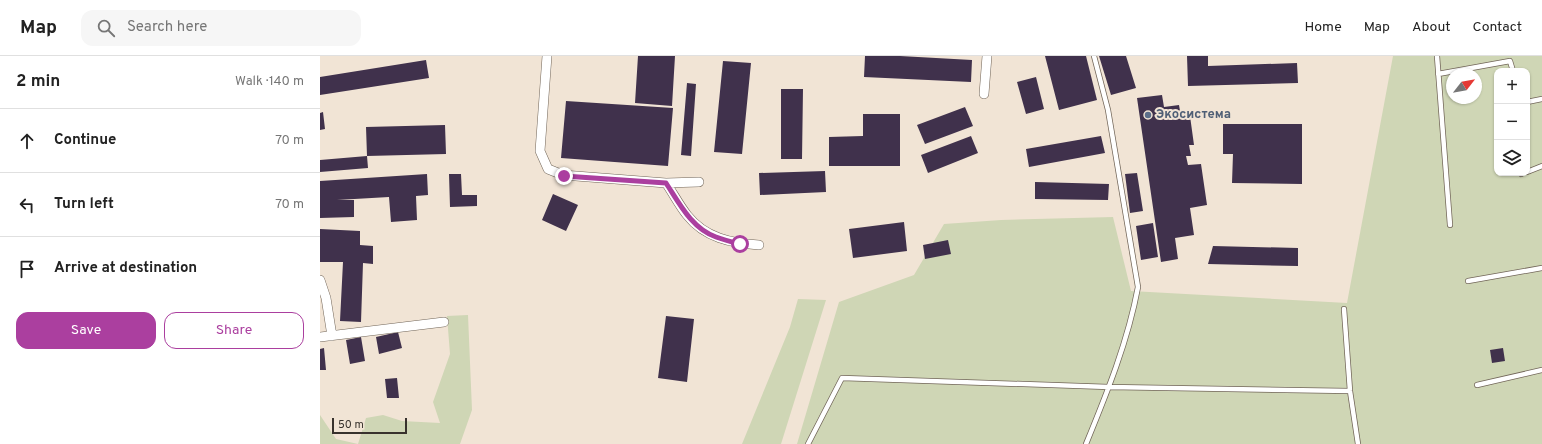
<!DOCTYPE html>
<meta charset="utf-8">
<style>
body{margin:0;font-family:Overpass,sans-serif;background:#f6f6f6;color:#222}
.controls{position:absolute;right:12px;top:12px;display:grid;overflow:hidden;border-radius:8px;box-shadow:0 1px 3px #0004}
.controls button{width:36px;height:36px;display:grid;place-items:center;padding:0;border:0;border-bottom:1px solid #e0e0e0;background:#fff;color:#222;font:20px sans-serif}
.compass{position:absolute;left:1126px;top:12px;width:36px;height:36px;border-radius:50%;background:#fff;box-shadow:0 1px 3px #0004;rotate:59deg}
.scale{position:absolute;left:12px;bottom:10px;width:75px;box-sizing:border-box;padding-left:4px;border:2px solid #38322d;border-top:0;font-size:11px;line-height:14px;white-space:nowrap;color:#38322d;-webkit-text-stroke:3px #f1e4d5;paint-order:stroke}
.stop{position:absolute;width:12px;height:12px;margin:-9px;border:3px solid #ab3f9f;border-radius:50%;background:#fff}
.stop.end{background:#ab3f9f;border-color:#fff;box-shadow:0 1px 4px #0008}
.list{margin:0;padding:0;list-style:none}
h2{display:flex;justify-content:space-between;align-items:center;height:52px;margin:0;padding:0 16px;font-size:17px}
h2 small{font-size:13px;font-weight:400;color:#767676}
.list li{display:grid;grid-template-columns:26px 1fr auto;gap:12px;align-items:center;box-sizing:border-box;height:64px;padding:0 16px;border-top:1px solid #e0e0e0}
.list b{display:block;font-size:15px;white-space:nowrap}
.list em{font-size:13px;font-style:normal;color:#767676}
.actions{display:flex;gap:8px;padding:12px 16px}
.actions a{flex:1;padding:9px 0;border:1px solid #ab3f9f;border-radius:12px;text-align:center;font-size:14px;color:#ab3f9f}
.actions .main{background:#ab3f9f;color:#fff}
.icon{flex:none;width:22px;height:22px;fill:none;stroke:currentColor;stroke-width:2;stroke-linecap:round;stroke-linejoin:round}
.map{position:relative;flex:none;width:1222px;height:388px;overflow:hidden}
header{display:flex;align-items:center;gap:24px;box-sizing:border-box;height:56px;padding:0 20px;background:#fff;border-bottom:1px solid #e0e0e0}
header strong{font-size:19px}
nav{display:flex;gap:22px;margin-inline-start:auto;font-size:14px}
.search{width:280px;height:36px;background:#f6f6f6;display:flex;align-items:center;gap:10px;box-sizing:border-box;padding:0 14px;border-radius:12px;color:#767676;font-size:15px}
main{display:flex}
aside{flex:1;background:#fff}
.map>svg:first-child{display:block}
.green{fill:#cfd6b5;fill-rule:evenodd}
.building{fill:#40314c}
.lines{fill:none;stroke-linecap:round;stroke-linejoin:round}
.service-casing{stroke:#716558;stroke-width:6}
.minor-casing{stroke:#716558;stroke-width:10}
.service{stroke:#fff;stroke-width:4.5}
.minor{stroke:#fff;stroke-width:9}
.route{stroke:#ab3f9f;stroke-width:5}
.service-dot{fill:#5c6f8a;stroke:#f1e4d5;stroke-width:1.5}
.labels{text-anchor:middle;dominant-baseline:central;stroke-width:4;stroke-linejoin:round;paint-order:stroke}
.service-label{font-size:13px;font-weight:bold;fill:#4e5e75;stroke:#f1e4d5;text-anchor:start}
</style>
<header>
<strong>Map</strong>
<div class="search"><svg class="icon" aria-label="search" viewBox="0 0 24 24"><circle cx="10" cy="10" r="6"/><path d="M15 15l6 6"/></svg>Search here</div>
<nav><a>Home</a><a>Map</a><a>About</a><a>Contact</a></nav>
</header>
<main>
<aside>
<h2>2 min<small>Walk · 140 m</small></h2>
<ul class="list">
<li><svg class="icon" aria-label="ahead" viewBox="0 0 24 24"><path d="M12 20V5M6 11l6-6 6 6"/></svg><div><b>Continue</b></div><em>70 m</em></li>
<li><svg class="icon" aria-label="left" viewBox="0 0 24 24"><path d="M17 20v-9H6M10 6l-5 5 5 5"/></svg><div><b>Turn left</b></div><em>70 m</em></li>
<li><svg class="icon" aria-label="arrive" viewBox="0 0 24 24"><path d="M6 21V4h12l-3 4 3 4H6"/></svg><div><b>Arrive at destination</b></div></li>
</ul>
<div class="actions"><a class="main">Save</a><a>Share</a></div>
</aside>
<div class="map">
<svg width="1222" height="388" viewBox="0 0 1222 388">
<rect width="100%" height="100%" fill="#f1e4d5"/>
<!-- green -->
<path class="green" d="M1073,0H1222V388H477L519,246L594,219L624,168L681,164L793,161L811,235L1027,247ZM1177,15H1207V117H1177ZM1132,18H1156V42H1132Z
M478,243L506,244L461,388H422L470,271Z
M148,259L152,354L140,388H0V359L16,383L38,388L46,362L63,359L82,365L120,367L113,346L130,298L127,260Z"/>
<!-- building -->
<path class="building" d="M318,0H355L352,50L315,47Z
M545,0H580L652,4L651,26L544,21Z
M725,0H766L777,44L739,54Z
M779,0H806L816,32L791,39Z
M867,0H888V10L977,7L978,27L868,30Z
M106,4L109,22L0,39V21Z
M403,5L431,7L422,98L394,96Z
M716,21L724,53L706,58L697,26Z
M367,27L376,28L371,100L361,99Z
M461,33H483L482,103H461Z
M842,39L844,51L859,49L861,61L870,60L874,89H869L871,100H866L868,109L881,108L887,149L870,152L874,179L855,182L858,203L841,206L817,42Z
M246,45L353,52L348,110L241,102Z
M645,51L653,70L605,88L597,69Z
M3,56L5,73L0,74V57Z
M543,58H580V110H509V81L543,80Z
M903,68H982V128L912,127L913,98H903Z
M125,69L126,98L47,100L46,71Z
M651,80L658,97L608,117L601,99Z
M781,80L785,97L709,111L706,93Z
M47,100L48,112L0,116V104Z
M505,115L506,136L440,139L439,117Z
M817,117L823,155L810,157L805,118Z
M107,118L108,139L96,140L97,164L71,166L69,141L17,144H34V161L0,162V125Z
M129,118H141L142,139H157V150L130,151Z
M715,126L789,128L788,144L715,143Z
M233,138L258,149L246,175L222,164Z
M584,166L587,195L533,202L529,173Z
M833,167L838,201L821,204L816,170Z
M0,173L40,175V189L53,190V208L43,207L41,266L20,265L23,206H0Z
M628,184L631,198L605,203L603,189Z
M893,190L978,192V210L888,208Z
M346,260L374,263L367,326L338,322Z
M78,276L82,292L59,298L56,281Z
M41,281L45,305L30,308L26,284Z
M4,292L6,314H0V293Z
M1183,292L1185,305L1172,307L1170,294Z
M77,322L79,342H67L65,323Z"/>
<g class="lines">
<!-- service casing -->
<g class="service-casing">
<path id="service" d="M1117,0L1130,169
M1118,18L1190,5L1193,15
M1207,46L1222,43
M1207,116L1222,110
M1201,118L1203,117
M1148,225L1222,212
M1024,253L1030,335L1038,388
M1157,329L1222,314
M488,388L522,322L789,331L1030,335
M766,388C787,337 808,285 818,231L788,54L774,0"/>
</g>
<!-- minor casing -->
<g class="minor-casing">
<path id="minor" d="M227,0L220,95L228,113L243,119L346,127L379,126
M664,38L667,0
M346,127C353,137 359,149 367,159C385,182 411,187 439,189
M0,224L6,242L12,280
M0,281L124,266"/>
</g>
<!-- service -->
<use href="#service" class="service"/>
<!-- minor -->
<use href="#minor" class="minor"/>
</g>
<g class="lines">
<!-- route -->
<path class="route" d="M244,120L346,127C359,147 372,173 396,181C404,184 412,186 420,188"/>
</g>
<!-- markers -->
<circle class="service-dot" cx="828" cy="59" r="4"/>
<g class="labels">
<!-- service labels -->
<g class="service-label">
<text x="836" y="59">Экосистема</text>
</g>
</g>
</svg>
<div class="controls">
<button>+</button>
<button>−</button>
<button><svg class="icon" aria-label="layers" viewBox="0 0 24 24"><path d="M12 4l9 5-9 5-9-5zM3 14l9 5 9-5"/></svg></button>
</div>
<svg class="compass" viewBox="-18 -18 36 36"><path d="M0-13l5 13h-10z" fill="#e53935"/><path d="M0 13l5-13h-10z" fill="#767676"/></svg>
<div class="scale">50 m</div>
<div class="stop" style="left:420px;top:188px"></div>
<div class="stop end" style="left:244px;top:120px"></div>
</div>
</main>
